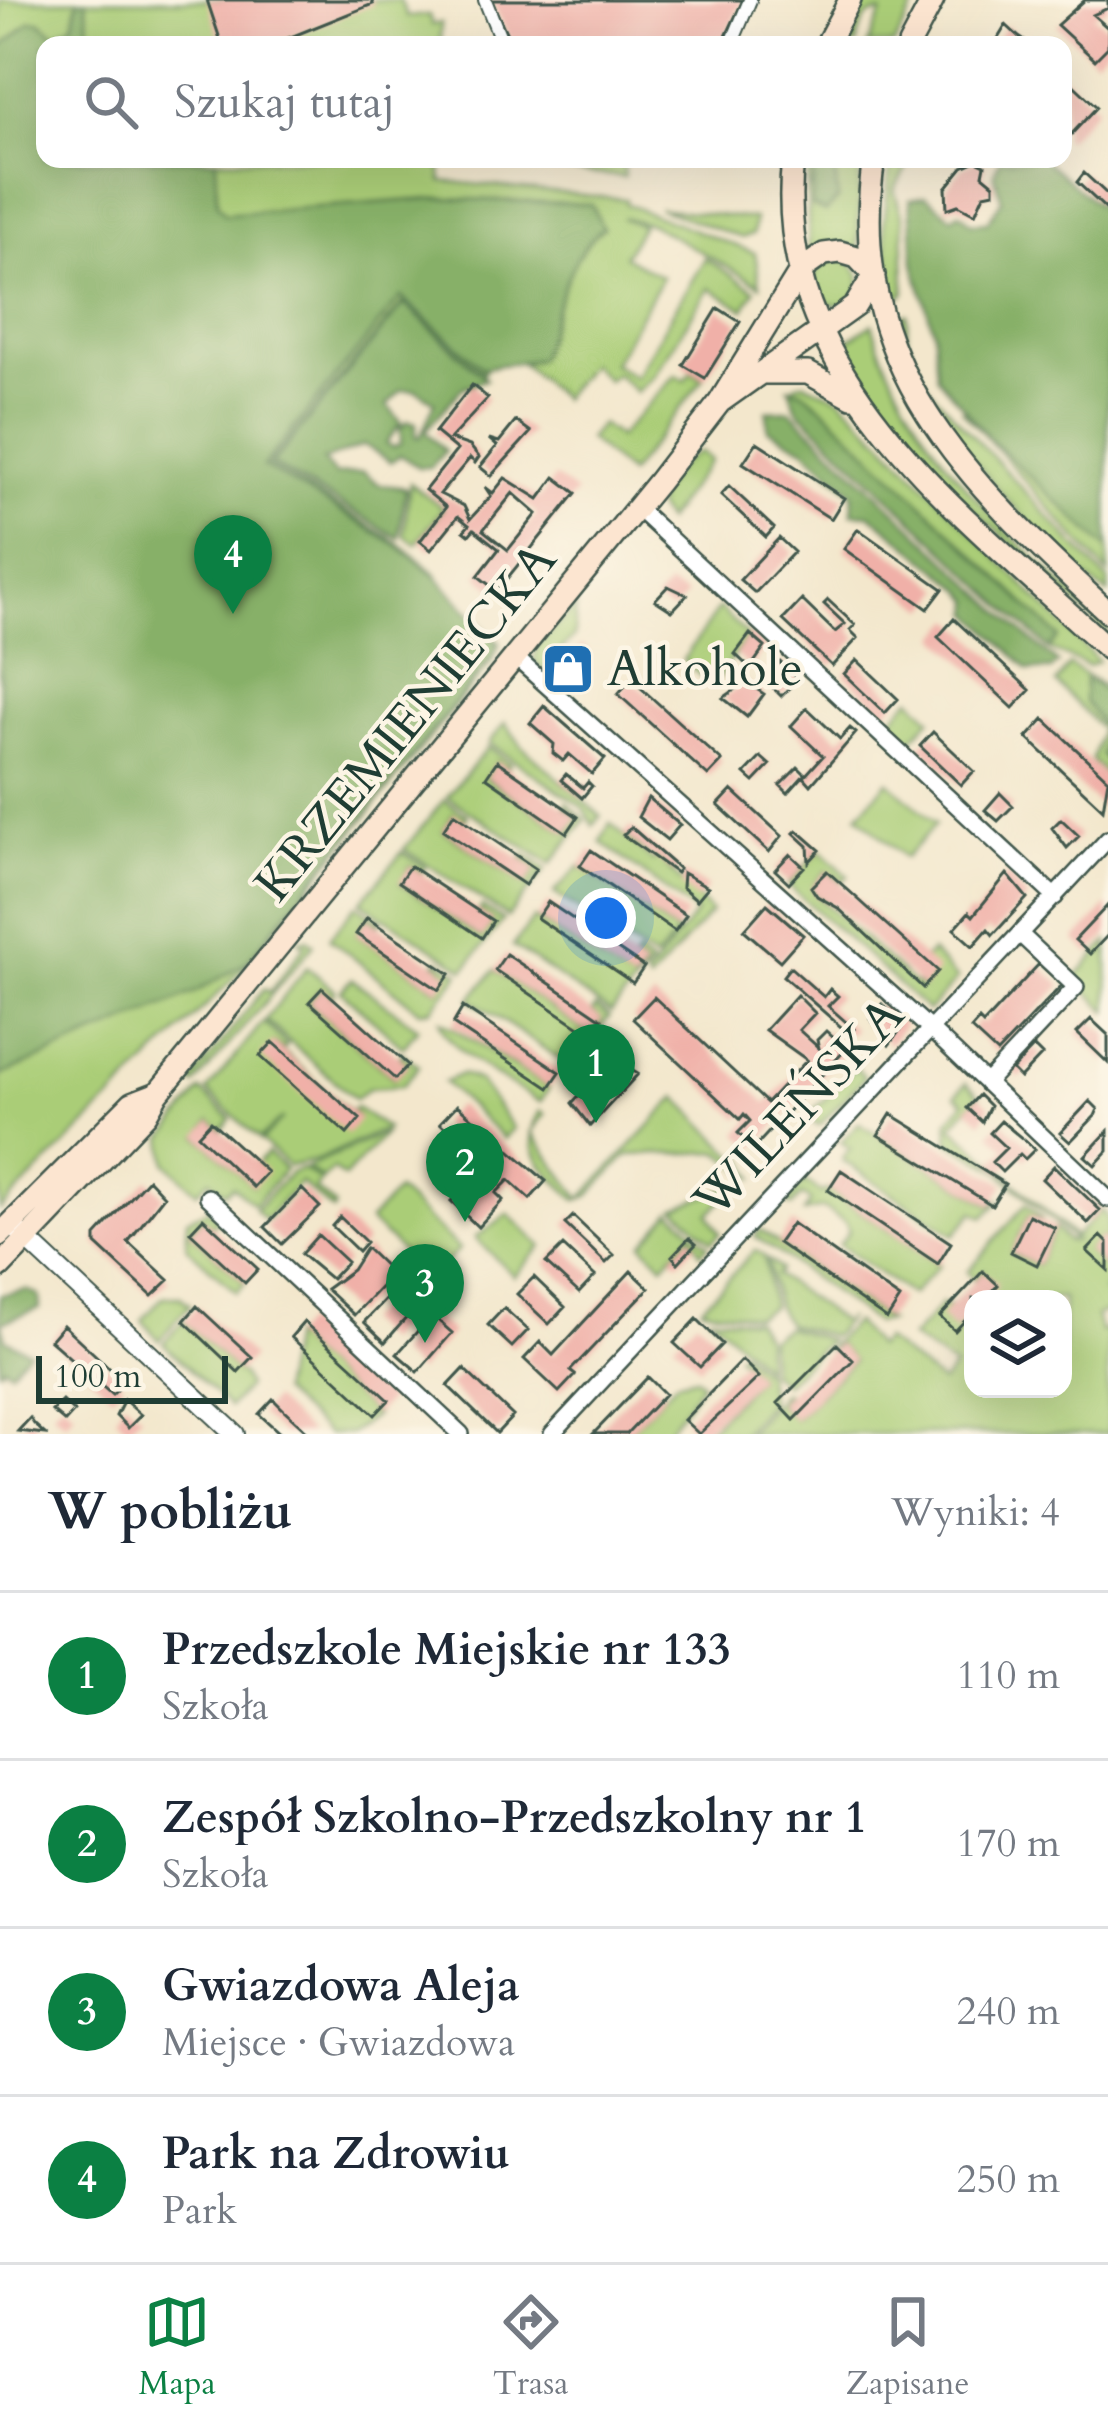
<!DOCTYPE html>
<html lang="pl">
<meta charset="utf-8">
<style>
body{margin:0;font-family:Cardo,serif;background:#f6f6f7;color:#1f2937}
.controls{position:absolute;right:36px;bottom:36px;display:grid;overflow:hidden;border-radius:24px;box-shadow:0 12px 48px #0002}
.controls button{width:108px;height:108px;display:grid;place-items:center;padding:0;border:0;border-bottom:3px solid #e0e1e3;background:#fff;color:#1f2937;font:60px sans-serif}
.scale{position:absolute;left:36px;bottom:30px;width:192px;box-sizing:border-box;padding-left:12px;border:6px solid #1f3d34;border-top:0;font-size:33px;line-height:42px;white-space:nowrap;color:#1f3d34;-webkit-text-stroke:9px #fcf5e5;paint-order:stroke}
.you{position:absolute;left:606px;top:918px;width:42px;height:42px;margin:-30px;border:9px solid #fff;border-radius:50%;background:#1a73e8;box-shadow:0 0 0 18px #1a73e833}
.badge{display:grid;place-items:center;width:78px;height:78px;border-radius:50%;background:#0b8043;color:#fff;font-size:39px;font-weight:700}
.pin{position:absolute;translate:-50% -99px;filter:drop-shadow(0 3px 6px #0008)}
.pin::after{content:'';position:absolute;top:63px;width:42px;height:36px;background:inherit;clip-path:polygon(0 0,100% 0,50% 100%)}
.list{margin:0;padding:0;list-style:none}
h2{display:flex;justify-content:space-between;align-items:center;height:156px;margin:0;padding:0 48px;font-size:51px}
h2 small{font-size:39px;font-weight:400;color:#747a83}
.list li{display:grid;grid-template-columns:78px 1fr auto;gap:36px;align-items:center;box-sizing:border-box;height:168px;padding:0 48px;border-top:3px solid #e0e1e3}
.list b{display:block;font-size:45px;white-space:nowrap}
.list p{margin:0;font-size:39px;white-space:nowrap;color:#747a83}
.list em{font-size:39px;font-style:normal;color:#747a83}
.icon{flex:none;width:66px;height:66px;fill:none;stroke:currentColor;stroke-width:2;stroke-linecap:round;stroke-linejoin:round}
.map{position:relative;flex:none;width:1108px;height:1434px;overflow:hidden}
.search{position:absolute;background:#fff;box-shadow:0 12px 48px #0002;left:36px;right:36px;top:36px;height:132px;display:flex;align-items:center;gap:30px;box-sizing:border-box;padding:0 42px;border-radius:24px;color:#747a83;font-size:45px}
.sheet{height:828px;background:#fff}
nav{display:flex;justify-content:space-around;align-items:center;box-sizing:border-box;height:168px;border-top:3px solid #e0e1e3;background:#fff;font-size:33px;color:#747a83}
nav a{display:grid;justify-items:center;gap:6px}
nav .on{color:#0b8043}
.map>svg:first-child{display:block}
.green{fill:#aacd77;stroke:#648556;stroke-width:3}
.forest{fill:#87b068;stroke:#53764e;stroke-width:3;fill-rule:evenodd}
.building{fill:#f0b0a8;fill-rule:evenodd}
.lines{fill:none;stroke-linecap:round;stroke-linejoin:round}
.pedestrian-casing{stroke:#3f564b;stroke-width:16}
.minor-casing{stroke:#3f564b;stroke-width:20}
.tertiary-casing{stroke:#3f564b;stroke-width:22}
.secondary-casing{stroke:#3f564b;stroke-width:26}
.pedestrian{stroke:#fff;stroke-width:12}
.minor{stroke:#fff;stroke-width:15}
.tertiary{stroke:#fff;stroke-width:18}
.secondary{stroke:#fce5d0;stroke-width:21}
.labels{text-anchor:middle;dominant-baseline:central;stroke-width:9;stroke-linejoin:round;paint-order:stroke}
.poi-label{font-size:51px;fill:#1f3d34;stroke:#fcf5e5;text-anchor:start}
.street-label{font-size:51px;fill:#1f3d34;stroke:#fcf5e5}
</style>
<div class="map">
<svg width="1108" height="1434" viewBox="0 0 1108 1434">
<rect width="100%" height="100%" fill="#fcf5e5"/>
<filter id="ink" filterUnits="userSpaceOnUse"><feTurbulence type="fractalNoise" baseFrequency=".00833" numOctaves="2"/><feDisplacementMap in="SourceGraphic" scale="24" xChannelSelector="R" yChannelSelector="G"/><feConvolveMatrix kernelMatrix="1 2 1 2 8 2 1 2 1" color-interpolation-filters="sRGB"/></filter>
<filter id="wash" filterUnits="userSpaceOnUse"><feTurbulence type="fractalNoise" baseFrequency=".004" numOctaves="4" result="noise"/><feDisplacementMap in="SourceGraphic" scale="48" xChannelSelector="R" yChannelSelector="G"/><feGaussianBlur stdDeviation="2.7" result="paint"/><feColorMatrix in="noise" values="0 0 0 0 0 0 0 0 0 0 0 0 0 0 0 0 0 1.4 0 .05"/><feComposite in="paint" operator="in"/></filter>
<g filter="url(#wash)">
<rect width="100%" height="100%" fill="#f3e7cc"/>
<!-- green -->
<path class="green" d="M0,0H400L407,17L429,15L432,25L441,23L440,45H45V159H440L442,181L626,199V204L755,253L760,285L649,223L621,218L642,225L624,256L662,277L613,363L635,377L705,258L755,290L744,309L709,288L654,375L636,392L616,374L607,380L590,364L561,398L522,364L539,359C554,319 567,253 603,228L593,212L483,373L404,301L268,465L400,544L438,575L432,585L500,643L491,662L245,967L0,1210Z
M866,0H918L894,45H868L882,13C862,12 861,29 856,45H841Z
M461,159L624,165V177Z
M807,159H814L811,188L835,171L828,159H860L858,249L809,254Z
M891,159L911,160L894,190L903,218L905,292L894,302L884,224Z
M658,208L755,219L753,234L742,238Z
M814 282a23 23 0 1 1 46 0a23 23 0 1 1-46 0Z
M907,314V338L927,386L1108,581V594C1087,581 1070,561 1052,545C982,478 927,410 899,316Z
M872,324C912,452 1012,537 1108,626V634C1013,544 907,460 839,347Z
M691,372L703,379L629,474L588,439L601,424L618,437L676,375L685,380Z
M803,382L841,398L1098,661L1088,666L1049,649L1058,636L828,412L789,388Z
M964,406L1108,538V574L962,410Z
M700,452L710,460L666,521L656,508C658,489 683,457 700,452Z
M410,483L443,508L416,544L404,535Z
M576,606L574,636L543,672L534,661L537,646Z
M719,608L748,636L712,686L683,660Z
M1069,665L1108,689V776L1092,760L1101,729L1056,683Z
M911,698L931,718L910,741L889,722Z
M505,723L522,746L601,816L593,825L584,808L489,743Z
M488,747L510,763L507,768L497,761L486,778L567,833L578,817L565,807L567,803L585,820L551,864L447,797Z
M888,781L936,824L905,858L858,815Z
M444,800L467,816L464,821L453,814L443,831L525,885L536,869L522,860L525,855L546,869L508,917L404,849Z
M610,823L653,861L658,858L711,912L649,982L646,977L696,913L601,842Z
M820,850L848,876L842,881L826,871L812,887L817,896L913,983L923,987L924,959L931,952L957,979L928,1011L788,885Z
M402,852L425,867L421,873L410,866L400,883L481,938L493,921L479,911L482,907L503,920L465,969L361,902Z
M580,866L677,933L655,960L554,893Z
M356,905L381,921L378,925L367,918L357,934L438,990L449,974L436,964L438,960L460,973L432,1009L420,1011L329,938Z
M534,918L633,982L644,967L634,959L638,954L651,965L611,1013L513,946Z
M307,939L314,944L195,1085L191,1082L264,989L270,992L305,945L299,940Z
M1108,942V1011L1074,979Z
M307,967L335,990L332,997L321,988L309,1003L394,1079L407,1065L399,1057L402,1053L419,1066L402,1086L369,1088L355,1099L265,1020Z
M495,970L590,1035L601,1019L592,1012L596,1007L609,1017L570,1066L470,999Z
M352,979L418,1028L403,1047L341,991Z
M440,1020L549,1088L540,1102C516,1089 441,1046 440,1020Z
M263,1022L287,1045L283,1050L273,1042L359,1119L352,1111L355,1107L386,1128L317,1160L289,1166L261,1141L283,1118L259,1139L207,1091Z
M856,1067L865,1077L820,1125L814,1123L811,1113Z
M461,1074L479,1081L513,1128L504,1139L444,1082Z
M966,1083L979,1095L952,1126L1075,1237L1100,1211L1095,1203L1108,1218V1243L1101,1237L1088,1251L1108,1270V1291H1102L1108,1294V1311L1096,1316L1101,1332L1108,1329V1434H746L783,1392L786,1394L778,1404L795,1419L853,1361L837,1344L826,1350L854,1322L876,1347L884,1340L942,1383L954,1367L911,1338L942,1304L973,1312V1389H1063V1299H985L983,1271L975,1280L967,1272L1026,1204L1043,1220L1028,1216L1011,1253L1037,1265L1055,1228L1067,1241H1075L997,1170L949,1141L948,1121L964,1102L956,1095Z
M201,1091L231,1119L222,1130L211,1121L199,1136L253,1186L257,1163L267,1153L285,1169L254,1205L233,1186L225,1193L210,1179L197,1192L167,1163L164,1138Z
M677,1097L740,1161L744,1158L756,1180L720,1152L628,1155L589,1196L577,1200C548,1174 517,1149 540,1111L545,1114L531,1132L581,1199Z
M859,1123L991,1205L1001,1200L984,1217L974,1212L954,1235L842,1160L850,1148L841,1142Z
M386,1132L344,1178L333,1169L323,1179L306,1168Z
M302,1169L321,1181L315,1189L335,1206L333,1211L300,1182L265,1220L255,1210L290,1173Z
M805,1181L821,1192L828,1190L939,1265L911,1295L839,1245L849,1231L846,1223L823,1208L804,1212L811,1201L802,1195L792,1206L786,1202Z
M737,1184L709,1214L720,1233L712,1241L676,1208Z
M397,1191L459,1249L431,1279L369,1221Z
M208,1209L218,1219L212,1226L203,1218L190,1232L245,1283L236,1292L187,1247V1219Z
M672,1211L708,1245L701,1253L691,1235L663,1265L643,1244Z
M508,1214L542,1246L514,1276L475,1238Z
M760,1230L888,1321L875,1323L755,1236Z
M755,1250L764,1256L772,1306L756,1316L701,1308Z
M767,1259L780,1269L776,1275L843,1323L848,1317L833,1336L787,1324L777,1307Z
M179,1296L190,1305L159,1340L142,1320L163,1297Z
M710,1316L755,1320L765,1337V1367Z
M184,1321L242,1376L247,1387L229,1407L163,1343Z
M786,1327L829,1340L784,1384L770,1372L769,1338Z
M291,1337L375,1415L350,1434H327L280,1392Z
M741,1351L766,1373L769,1402L741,1434H704L758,1377L737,1355Z
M696,1377L702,1383L665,1434H627L677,1381Z"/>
<!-- forest -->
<path class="forest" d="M78,0H86L89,28L118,45H45V159H216L217,203L225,214L440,198L591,204L603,228C567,253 554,319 539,359L483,368L401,297L263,466L397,545L436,576L498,644L495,653L246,963L196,992L0,1076V49L30,22L39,21L55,34L73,24Z
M814,159H828L835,171L838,199L826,212L812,206Z
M1000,159H1043L1108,214V549L991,440L937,376L934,332L914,263L910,199L926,196L952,217L959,212L972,223L987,222L1002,200L994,173Z
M404,304L486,379L462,388L425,431L445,451L431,467H418L400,455L391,462L364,445L323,461L335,475L363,472L379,484L406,488L399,538L272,464ZM402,390H416L435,402L420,437H416V423L408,421L400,428L401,444L393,447L386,444L401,422L387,405Z
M789,388L803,391L828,412L1059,637L1049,649L797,409Z
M790,410L1029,638L1058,663L1051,670H1029L972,613L973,601L963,589L870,514L852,513L853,493L805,449L768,429L767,411Z
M1085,678L1108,693V764L1101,755L1105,729L1084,701Z
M27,1290L39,1296L40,1308L2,1322L5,1339L29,1351L10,1371L5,1366L0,1370V1295Z"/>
<g id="blocks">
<!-- building -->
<path class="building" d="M207,0H371L373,4L271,45H222Z
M491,0H743L722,45H512Z
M1085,0H1108V8L1093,15L1108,28V47L1095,60L1057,25Z
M1006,25L1019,37L1031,45H994Z
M1063,75L1097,107L1065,141L1063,139Z
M976,161L985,165L983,175L994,184V192L984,194L975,214L958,205L947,209L946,188L963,167Z
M1084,173L1108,195V211L1077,182Z
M718,308L740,322L705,378L683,365Z
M472,385L488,398L450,439L470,446L479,457L475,463L470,458L440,494L464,506L470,519L491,496L485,487L493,493L505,478L539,499L555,477L576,493L497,591L478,576L499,549L474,529L469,535L464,531L469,525L458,516L431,550L420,541L446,507L425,490L457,450L435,432ZM513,493L537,514L508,550L483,530Z
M516,421L531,432L491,476L480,467L497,446L489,439L499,442Z
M757,442L844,498L831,519L743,463Z
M729,486L774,528L766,537L721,495Z
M858,529L943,589L928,609L844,549Z
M779,538L794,552L755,593L740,580Z
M668,586L687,595L672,611L655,600Z
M802,600L835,632L845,624L824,604L828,600L855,625L850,630L858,638L832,666L783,620Z
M954,619L1030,690L1013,708L938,637Z
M750,634L765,647L750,668L735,654Z
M582,645L590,652L568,677L560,671Z
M857,660L898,699L885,713L844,674Z
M780,662L798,679L781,696L764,679Z
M631,679L722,761L708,776L618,694Z
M746,682L764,694L747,717L723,698Z
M544,706L605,759L592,774L569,754L563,761L553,753L554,744L530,723Z
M807,708L840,739L850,728L856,733L811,785L804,777L823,756L791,726Z
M1044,719L1108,779L1103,809L1027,738Z
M933,732L974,771L961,785L920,746Z
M761,757L770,765L754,782L745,774Z
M497,761L578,817L567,833L486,777Z
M798,767L805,774L788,793L780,785Z
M566,774L583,788L588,782L592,786L582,798L561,780Z
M732,790L782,836L769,852L718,805Z
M1000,793L1013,806L998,821L985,810Z
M648,798L680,825L667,840L638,817Z
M454,813L536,869L525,885L443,830Z
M1061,819L1079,836L1067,848L1052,828Z
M631,827L679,869L676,873L623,835Z
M797,830L820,850L809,862L808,846L794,833Z
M591,850L686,915L675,931L580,866Z
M790,854L804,867L789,883L775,870Z
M410,866L493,921L482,938L399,882Z
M827,871L938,971L923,988L838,908L817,896L811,887Z
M683,873L708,887L697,900L682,887Z
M1007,874L1027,898L993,935L988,929L973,946L954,929L969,912L973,916Z
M548,902L644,967L633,983L537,918Z
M767,904L803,935L780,961L744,930Z
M1108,905V935L1090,954L1075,940Z
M367,918L450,974L439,990L356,934Z
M506,954L602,1019L591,1035L495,970Z
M1039,964L1062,985L997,1053L971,1029L979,1020L983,1024Z
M790,967L824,997L830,989L838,996L828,1006L854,1029L849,1034L783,976Z
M322,988L408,1065L395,1079L309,1002Z
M797,995L815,1013L799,1030L819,1048L817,1040L826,1031L846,1049L754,1148L738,1133L750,1121L744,1114L740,1119L633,1019L654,997L767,1103L807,1060L765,1030Z
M882,1004L904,1025L889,1045L870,1018Z
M463,1007L560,1072L549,1088L453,1024Z
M1091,1019L1108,1035V1063L1077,1033Z
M273,1042L360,1119L347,1134L260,1056Z
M1034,1047L1042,1055L1020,1078L1012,1070Z
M613,1059L638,1074L590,1126L572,1103Z
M979,1095L990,1106L982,1122L967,1108Z
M1090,1101L1098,1109L1095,1116L1070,1142L1060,1133Z
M457,1105L546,1181L530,1199L509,1180L496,1193L503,1200L478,1227L451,1201L476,1175L482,1180L491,1171L440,1123Z
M891,1114L1005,1184L992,1205L878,1135Z
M211,1121L267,1172L253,1187L198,1135Z
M1001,1121L1035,1149L1025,1159L1020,1154L1002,1172L992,1162L1006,1148L990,1133Z
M1108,1131V1151L1095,1165L1085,1156Z
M1054,1166L1100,1210L1088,1223L1042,1179Z
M841,1170L951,1243L938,1264L828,1190Z
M148,1179L164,1196L128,1242L169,1280L152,1296L96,1244V1236Z
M302,1189L320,1207L282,1244L265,1227Z
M1029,1215L1055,1228L1037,1265L1011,1252Z
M573,1216L614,1255L606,1263L565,1224Z
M340,1217L366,1242L358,1251L332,1226Z
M203,1218L258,1269L245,1283L190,1232Z
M792,1223L900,1299L887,1319L778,1243Z
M318,1235L347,1262L331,1279L301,1254Z
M1101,1236L1108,1243V1270L1087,1251Z
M689,1238L696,1244L678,1263L672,1256Z
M563,1246L595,1276L579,1293L546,1263Z
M366,1248L393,1274L354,1315L326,1289L352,1270Z
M631,1271L649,1288L570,1371L575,1375L559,1392L524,1359L540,1342L553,1355Z
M983,1271L998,1285L985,1299H973V1312L955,1331L940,1317Z
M399,1273L432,1304L424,1313L391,1282Z
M534,1277L565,1307L549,1324L517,1294Z
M386,1299L408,1316L385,1342L364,1322Z
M197,1306L252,1357L238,1372L184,1321Z
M504,1308L528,1330L512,1347L488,1325Z
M432,1315L452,1333L418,1372L397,1354Z
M697,1319L722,1344L700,1367L674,1343Z
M304,1322L389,1400L375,1415L291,1337Z
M63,1325L119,1377L122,1385L112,1395L50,1340Z
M837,1344L853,1360L794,1420L778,1403Z
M742,1360L759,1377L699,1434L684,1420Z
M464,1369L513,1416L497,1433L448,1386Z
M648,1377L665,1394L627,1434H593Z
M273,1399L284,1410L310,1434H281L259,1414Z
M124,1400L141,1415L128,1428L116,1416Z
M62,1401L74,1412L65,1422L52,1411Z
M30,1418L34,1424L45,1434L18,1431Z"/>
</g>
</g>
<g filter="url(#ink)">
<use href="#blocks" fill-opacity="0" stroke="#3f564b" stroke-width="3"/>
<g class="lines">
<!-- pedestrian casing -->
<g class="pedestrian-casing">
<path id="pedestrian" d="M485,0L503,45
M731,45L750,0"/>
</g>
<!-- minor casing -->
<g class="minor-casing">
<path id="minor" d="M637,508L1055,897
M515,657L930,1029L1108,1199
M986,1083L1076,987L1020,934
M208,1197L461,1434
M552,1434L1108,839"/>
</g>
<!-- tertiary casing -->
<g class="tertiary-casing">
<path id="tertiary" d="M18,1231L235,1434"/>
</g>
<!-- secondary casing -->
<g class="secondary-casing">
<path id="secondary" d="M826,45L850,0
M909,45L933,0
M793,159C768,377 968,517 1108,649
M874,159C842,365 972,485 1108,612
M764,373H808L852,397
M720,402L855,306L874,275
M0,1235L132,1103L158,1093
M0,1267L146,1114L158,1093L658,482L719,403L801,270L824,254L840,252L857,257L874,275"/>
</g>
<!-- pedestrian -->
<use href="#pedestrian" class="pedestrian"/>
<!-- minor -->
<use href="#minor" class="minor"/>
<!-- tertiary -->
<use href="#tertiary" class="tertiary"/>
<!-- secondary -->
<use href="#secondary" class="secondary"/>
</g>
</g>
<!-- icons -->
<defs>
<g id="shop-square" transform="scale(2.7)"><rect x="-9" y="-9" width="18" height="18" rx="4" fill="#1f6fb2" stroke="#fcf5e5"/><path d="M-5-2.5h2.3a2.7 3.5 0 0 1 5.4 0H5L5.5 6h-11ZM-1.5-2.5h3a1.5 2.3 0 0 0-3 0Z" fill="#fff"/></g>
</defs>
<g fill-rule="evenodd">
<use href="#shop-square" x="568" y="669"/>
</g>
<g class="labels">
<!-- poi labels -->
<g class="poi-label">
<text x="607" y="669">Alkohole</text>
</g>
<!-- street labels -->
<g class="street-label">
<text transform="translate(406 722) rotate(-51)">KRZEMIENIECKA</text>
<text transform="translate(799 1108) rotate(-47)">WILEŃSKA</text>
</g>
</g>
</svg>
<div class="controls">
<button><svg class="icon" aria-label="layers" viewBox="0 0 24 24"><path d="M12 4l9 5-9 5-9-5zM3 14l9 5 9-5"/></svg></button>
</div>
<div class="scale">100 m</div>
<div class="you"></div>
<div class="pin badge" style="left:596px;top:1123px">1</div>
<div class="pin badge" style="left:465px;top:1222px">2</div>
<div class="pin badge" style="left:425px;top:1343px">3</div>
<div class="pin badge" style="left:233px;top:614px">4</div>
<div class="search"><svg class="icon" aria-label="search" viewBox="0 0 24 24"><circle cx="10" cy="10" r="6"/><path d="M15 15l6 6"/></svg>Szukaj tutaj</div>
</div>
<section class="sheet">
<h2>W pobliżu<small>Wyniki: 4</small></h2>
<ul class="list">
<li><span class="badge">1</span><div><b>Przedszkole Miejskie nr 133</b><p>Szkoła</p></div><em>110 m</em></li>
<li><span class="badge">2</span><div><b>Zespół Szkolno-Przedszkolny nr 1</b><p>Szkoła</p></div><em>170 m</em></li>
<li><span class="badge">3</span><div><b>Gwiazdowa Aleja</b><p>Miejsce · Gwiazdowa</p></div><em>240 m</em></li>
<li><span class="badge">4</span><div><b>Park na Zdrowiu</b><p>Park</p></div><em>250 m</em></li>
</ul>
</section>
<nav>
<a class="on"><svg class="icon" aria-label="map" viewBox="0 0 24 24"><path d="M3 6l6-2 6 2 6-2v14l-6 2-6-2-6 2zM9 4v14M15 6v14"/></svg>Mapa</a>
<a><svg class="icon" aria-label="directions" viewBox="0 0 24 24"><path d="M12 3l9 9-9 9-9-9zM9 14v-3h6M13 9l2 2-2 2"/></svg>Trasa</a>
<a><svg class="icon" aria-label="saved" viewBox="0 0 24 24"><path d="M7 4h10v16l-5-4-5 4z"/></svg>Zapisane</a>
</nav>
